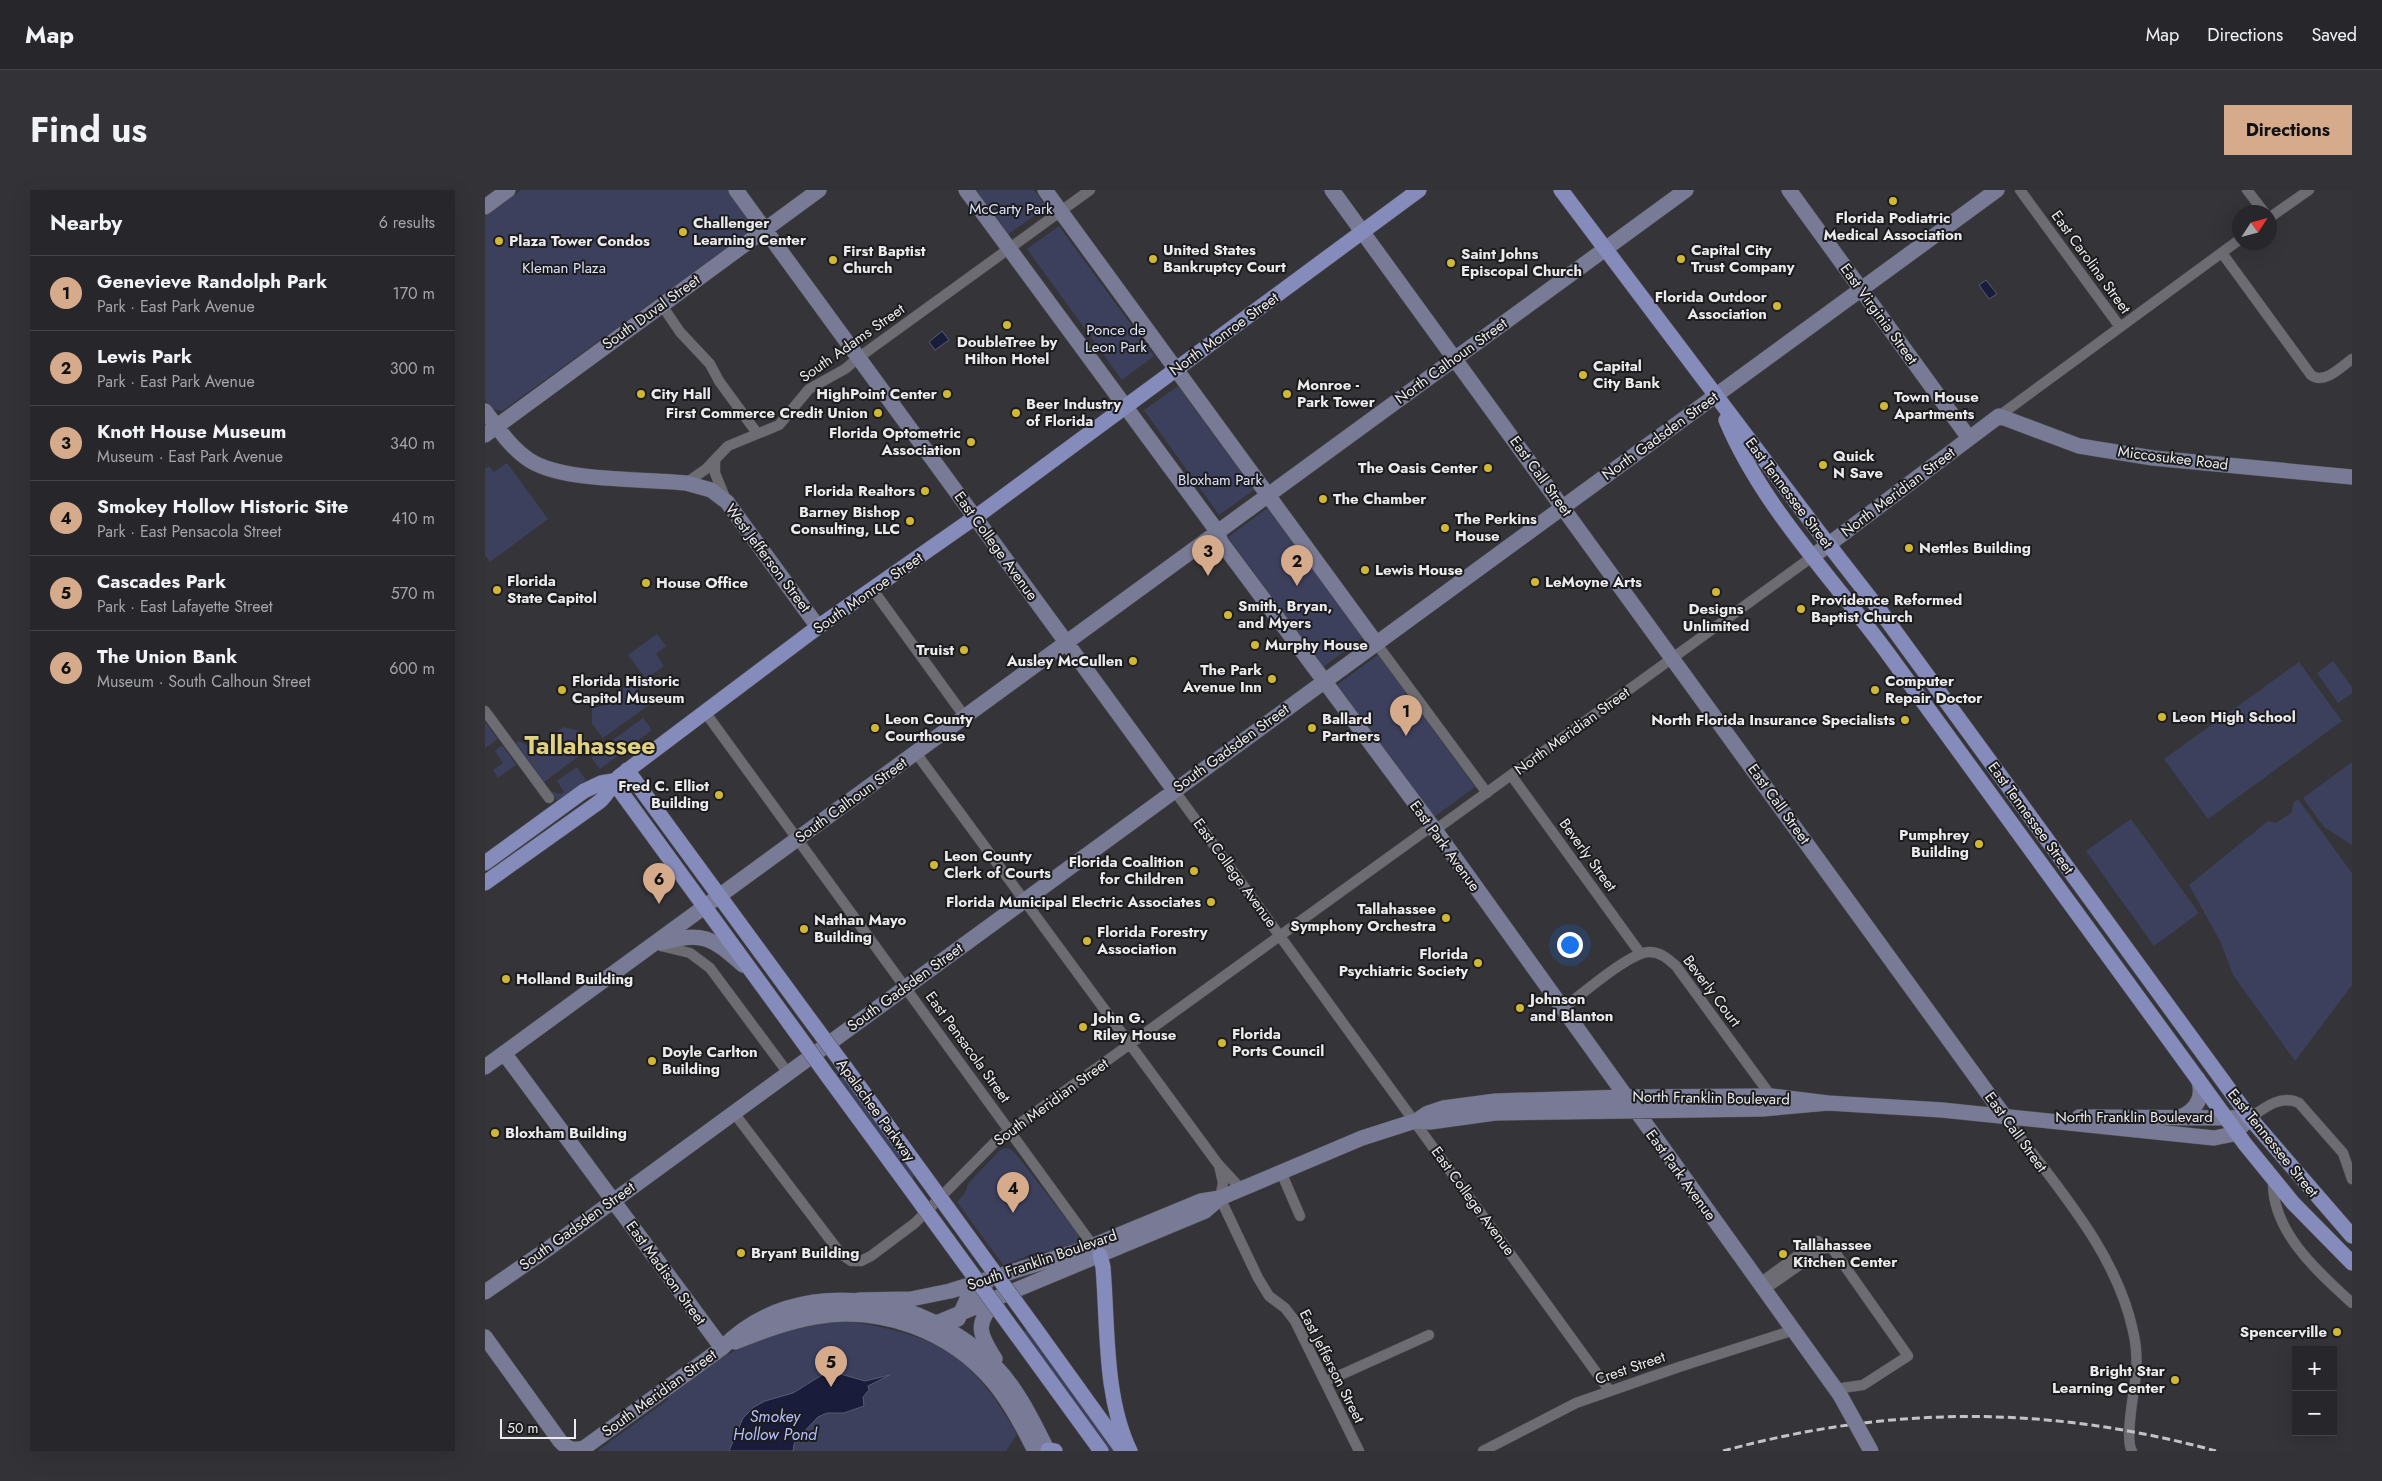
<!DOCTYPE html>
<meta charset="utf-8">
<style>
body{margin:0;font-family:Jost,sans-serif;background:#333337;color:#f1f3f6}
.controls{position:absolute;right:15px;bottom:15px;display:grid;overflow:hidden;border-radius:0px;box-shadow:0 5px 20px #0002}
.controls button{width:45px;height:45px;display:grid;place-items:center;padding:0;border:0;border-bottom:1px solid #434447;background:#27272b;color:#f1f3f6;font:25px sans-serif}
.compass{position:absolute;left:1747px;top:15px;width:45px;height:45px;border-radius:50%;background:#27272b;box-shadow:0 5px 20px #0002;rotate:54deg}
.scale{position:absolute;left:15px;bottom:12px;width:76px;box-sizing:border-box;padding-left:5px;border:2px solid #ebebee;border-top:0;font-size:14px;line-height:18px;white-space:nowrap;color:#ebebee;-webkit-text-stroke:4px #1c1c1e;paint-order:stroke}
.you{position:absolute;left:1084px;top:754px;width:18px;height:18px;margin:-12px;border:4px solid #fff;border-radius:50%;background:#1a73e8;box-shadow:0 0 0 8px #1a73e833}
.badge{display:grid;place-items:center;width:32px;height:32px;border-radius:50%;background:#d6ab8b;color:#111;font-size:16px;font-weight:700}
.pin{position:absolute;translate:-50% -41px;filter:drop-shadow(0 1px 2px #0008)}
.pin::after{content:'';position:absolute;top:26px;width:18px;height:15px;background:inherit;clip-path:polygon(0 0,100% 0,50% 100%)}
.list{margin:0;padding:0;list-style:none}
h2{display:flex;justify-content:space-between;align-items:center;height:65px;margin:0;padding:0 20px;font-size:21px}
h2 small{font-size:16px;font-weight:400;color:#a4a5a9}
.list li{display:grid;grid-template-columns:32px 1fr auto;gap:15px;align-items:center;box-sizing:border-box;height:75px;padding:0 20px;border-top:1px solid #434447}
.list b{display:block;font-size:19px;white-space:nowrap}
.list p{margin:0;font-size:16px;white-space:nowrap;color:#a4a5a9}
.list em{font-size:16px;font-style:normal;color:#a4a5a9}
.map{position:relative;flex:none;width:1867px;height:1261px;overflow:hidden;border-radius:0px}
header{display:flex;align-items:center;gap:30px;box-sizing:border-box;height:70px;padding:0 25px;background:#27272b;border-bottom:1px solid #434447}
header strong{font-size:24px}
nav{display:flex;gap:28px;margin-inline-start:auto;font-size:18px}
.intro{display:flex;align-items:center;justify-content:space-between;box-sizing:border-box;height:120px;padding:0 30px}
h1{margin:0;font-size:35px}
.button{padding:12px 22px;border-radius:0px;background:#d6ab8b;color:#111;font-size:18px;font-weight:700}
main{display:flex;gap:30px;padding:0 30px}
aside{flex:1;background:#27272b;border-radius:0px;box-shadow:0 5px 20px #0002}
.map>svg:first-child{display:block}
.green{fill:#3c405d}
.water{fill:#1a1c3c;stroke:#595a71}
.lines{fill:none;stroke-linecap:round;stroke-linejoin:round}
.street-casing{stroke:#515256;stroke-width:11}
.secondary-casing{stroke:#515256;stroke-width:16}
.primary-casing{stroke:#515256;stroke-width:16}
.street{stroke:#6c6c72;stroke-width:10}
.secondary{stroke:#797b96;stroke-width:15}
.primary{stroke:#858bbb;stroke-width:15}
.rail{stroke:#c3c3c7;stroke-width:3;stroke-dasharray:8 4;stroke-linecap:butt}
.secondary-bridge-casing{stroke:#515256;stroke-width:16;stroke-linecap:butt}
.primary-bridge-casing{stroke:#515256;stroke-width:16;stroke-linecap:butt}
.secondary-bridge{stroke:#797b96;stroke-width:15}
.primary-bridge{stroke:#858bbb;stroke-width:15}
.poi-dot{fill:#d0b836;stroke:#1c1c1e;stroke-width:2}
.labels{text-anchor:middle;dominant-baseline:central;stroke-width:4;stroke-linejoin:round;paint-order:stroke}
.park-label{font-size:15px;fill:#dde2fc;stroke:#1c1c1e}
.poi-label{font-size:15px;font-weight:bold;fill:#ebebee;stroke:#1c1c1e;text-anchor:start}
.street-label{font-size:15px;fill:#ebebee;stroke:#1c1c1e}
.water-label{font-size:16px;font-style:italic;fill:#b6bfff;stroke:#1c1c1e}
.town-label{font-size:25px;font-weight:bold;fill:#e1d183;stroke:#1c1c1e}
</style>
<header>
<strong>Map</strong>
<nav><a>Map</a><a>Directions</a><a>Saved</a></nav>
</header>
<div class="intro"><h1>Find us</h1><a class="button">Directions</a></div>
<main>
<aside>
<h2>Nearby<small>6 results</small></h2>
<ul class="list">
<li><span class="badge">1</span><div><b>Genevieve Randolph Park</b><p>Park · East Park Avenue</p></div><em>170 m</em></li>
<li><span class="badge">2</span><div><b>Lewis Park</b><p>Park · East Park Avenue</p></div><em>300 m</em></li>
<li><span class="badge">3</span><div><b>Knott House Museum</b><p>Museum · East Park Avenue</p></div><em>340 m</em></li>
<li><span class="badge">4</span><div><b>Smokey Hollow Historic Site</b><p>Park · East Pensacola Street</p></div><em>410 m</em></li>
<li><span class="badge">5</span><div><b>Cascades Park</b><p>Park · East Lafayette Street</p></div><em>570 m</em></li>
<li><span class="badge">6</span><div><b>The Union Bank</b><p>Museum · South Calhoun Street</p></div><em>600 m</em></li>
</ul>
</aside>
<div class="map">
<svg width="1867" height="1261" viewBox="0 0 1867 1261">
<rect width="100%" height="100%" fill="#343439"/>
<!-- green -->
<path class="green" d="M36,0H247L270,32L268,39L17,221L6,218L0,210V26Z
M489,0H549L562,17L522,45Z
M574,36L669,166L637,190L542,59Z
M693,196L769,300L734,325L659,220Z
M22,273L63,329L5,372L0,365V279L4,276L9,282Z
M784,317L881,445L838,477L743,347Z
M172,444L181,456L171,464L179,476L161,489L143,465Z
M893,465L990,597L949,627L852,495Z
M1848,471L1867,497V503L1853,513L1832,483Z
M1814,472L1857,531L1723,629L1679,569Z
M145,489L164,515L118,548L107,534V518L127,514Z
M158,528L167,540L115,579L106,567L120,564L125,558V552Z
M0,532L13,549L0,558Z
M79,537L94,541L106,557L59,592L31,553L34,551L47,558L61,560L71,553L73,546L71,542Z
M17,555L31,575L13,588L8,580L18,573L10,561Z
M1867,572V655L1839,637L1818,608Z
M92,577L101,590L73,611L64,601L76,604L79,602L72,591Z
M1813,609L1867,683V795L1810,871L1748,785L1736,753L1704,695L1783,631L1791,633L1807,622L1808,613Z
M1646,629L1714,723L1669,756L1601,661Z
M355,880L431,984L425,990L349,885Z
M520,958L525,959L530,963L593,1044V1053L579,1059L546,1064L519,1076L472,1012L480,1003L483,994L515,960Z
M361,1131C452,1145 486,1163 532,1244L521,1261H112L183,1210V1201C241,1163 289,1134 361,1131Z
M544,1139L633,1261H623L537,1142Z"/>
<!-- water -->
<path class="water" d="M1501,90L1512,104L1504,109L1494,95Z
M457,141L464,150L450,160L444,152Z
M340,1183H352L380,1191L405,1185L383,1196L384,1200L378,1207L379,1216L359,1223H342L333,1227L313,1248L309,1254L308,1261H244L258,1228L269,1217L280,1211L308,1203Z"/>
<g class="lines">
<!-- street casing -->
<g class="street-casing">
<path id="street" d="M1535,0L1635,137
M1762,0L1779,22
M1784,28L1824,0
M1737,63L1826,185C1839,195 1856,177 1867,169
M176,114L195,142L225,174L234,191L272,243
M1514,226L1754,50
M230,270V283L241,310
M201,293L221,279L243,256L294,235L324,199L360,179L373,168L605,0
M388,400L480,527
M891,453L1002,603
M0,521L64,608
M220,522L611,1060
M431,563L733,974L756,999
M1026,585L1155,763
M689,600L1124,1200
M950,640L1327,367
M176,756L205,763L225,778L303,883
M1077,819C1095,806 1145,762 1164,762C1176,762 1183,769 1191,776L1286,906
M249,923L356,1064L366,1071H376L386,1066L430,1033L512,950L947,636
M1520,927C1568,993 1631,1060 1648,1141C1651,1153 1652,1170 1651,1183C1650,1199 1639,1249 1647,1261
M1765,928C1779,918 1796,904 1814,913L1858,963L1867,989
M734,975L738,993L735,1008L773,1088L784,1106L800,1118L810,1131L874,1261
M796,982L815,1026
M1788,990C1786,1041 1833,1082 1867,1113
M1275,1093L1333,1051
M1280,1099L1339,1058H1347L1423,1166L1378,1195L1350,1199
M840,1192L944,1145
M998,1261L1091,1213L1194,1177L1309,1140"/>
</g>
<!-- secondary casing -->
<g class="secondary-casing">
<path id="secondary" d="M251,0L689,600
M481,0L732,341L736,352L950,640L1355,1205
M560,0L891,453
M847,0L1520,927
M1304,0L1484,248
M0,17L23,0
M0,221C12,237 24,255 40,267C72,293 158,288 201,293L226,300L242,312L333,437
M0,245L334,0
M1327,367L1514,226L1594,256L1668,268L1867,287
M176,753C218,741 226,747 258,775
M19,863L237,1158
M0,877L1201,0
M1594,927L1765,928
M1695,927C1711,921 1720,906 1713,889
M934,929L943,923L958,918L1011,911L1140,907L1286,906L1343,913L1457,920L1729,948L1749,944L1765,928
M0,1102L64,1058L1512,0
M374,1110L426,1109L465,1101L600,1059L716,1011L735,1008L877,948L930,931L945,932L1010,923L1277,919L1343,913
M473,1129L482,1109L501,1093
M447,1135L720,1021L735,1008
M0,1147L75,1251C82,1259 89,1261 99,1258L237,1158C312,1081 442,1104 511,1177C534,1201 548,1232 563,1261
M250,1152C276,1142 301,1132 329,1127C395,1115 466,1141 509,1193C526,1214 538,1237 550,1261
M510,1169C495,1145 488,1133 512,1111"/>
</g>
<!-- primary casing -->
<g class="primary-casing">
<path id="primary" d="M1076,0L1333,341L1396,422L1765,928L1867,1046
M1241,230C1278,318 1348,388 1404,465C1523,628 1641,791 1760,954L1808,1013L1867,1073
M142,580L320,823
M128,591L305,834
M0,673L99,601L116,593L128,591
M0,693L114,612C124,604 126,593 135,586L333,437L499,321L934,0
M360,877L435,980
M344,888L421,993
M615,1065L618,1077C623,1137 619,1207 645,1261
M549,1137L636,1258
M531,1144L616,1261
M563,1260L570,1261"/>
</g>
<!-- street -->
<use href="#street" class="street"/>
<!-- secondary -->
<use href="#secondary" class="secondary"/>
<!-- primary -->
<use href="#primary" class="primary"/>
<!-- rail -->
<path class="rail" d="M1238,1261C1406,1215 1563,1215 1731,1261"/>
<!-- secondary-bridge casing -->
<g class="secondary-bridge-casing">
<path id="secondary-bridge" d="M1355,1205L1386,1261"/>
</g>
<!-- primary-bridge casing -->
<g class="primary-bridge-casing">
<path id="primary-bridge" d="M320,823L360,877
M305,834L344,888
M435,980L549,1137
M421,993L531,1144"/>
</g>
<!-- secondary-bridge -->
<use href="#secondary-bridge" class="secondary-bridge"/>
<!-- primary-bridge -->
<use href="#primary-bridge" class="primary-bridge"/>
</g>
<!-- markers -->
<g class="poi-dot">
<circle cx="1408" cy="11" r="5"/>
<circle cx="198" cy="42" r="5"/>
<circle cx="14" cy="51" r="5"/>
<circle cx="668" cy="69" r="5"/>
<circle cx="1196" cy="69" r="5"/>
<circle cx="348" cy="70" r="5"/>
<circle cx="966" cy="73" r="5"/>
<circle cx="1292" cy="116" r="5"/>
<circle cx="522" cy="135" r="5"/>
<circle cx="1098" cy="185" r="5"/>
<circle cx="156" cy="204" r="5"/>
<circle cx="462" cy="204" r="5"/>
<circle cx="802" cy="204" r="5"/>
<circle cx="1399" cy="216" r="5"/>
<circle cx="393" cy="223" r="5"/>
<circle cx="531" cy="223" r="5"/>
<circle cx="486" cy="252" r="5"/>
<circle cx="1338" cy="275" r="5"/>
<circle cx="1003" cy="278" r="5"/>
<circle cx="440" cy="301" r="5"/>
<circle cx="838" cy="309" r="5"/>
<circle cx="425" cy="331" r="5"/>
<circle cx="960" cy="338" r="5"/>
<circle cx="1424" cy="358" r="5"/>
<circle cx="880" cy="380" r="5"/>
<circle cx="1050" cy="392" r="5"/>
<circle cx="161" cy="393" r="5"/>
<circle cx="12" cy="400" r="5"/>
<circle cx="1231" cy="402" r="5"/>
<circle cx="1316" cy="419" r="5"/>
<circle cx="743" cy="425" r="5"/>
<circle cx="770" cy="455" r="5"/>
<circle cx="479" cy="460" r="5"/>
<circle cx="648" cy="471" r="5"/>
<circle cx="787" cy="489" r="5"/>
<circle cx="77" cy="500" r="5"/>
<circle cx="1390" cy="500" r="5"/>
<circle cx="1677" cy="527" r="5"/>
<circle cx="1420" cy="530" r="5"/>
<circle cx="390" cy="538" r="5"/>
<circle cx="827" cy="538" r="5"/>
<circle cx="234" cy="605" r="5"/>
<circle cx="1494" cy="654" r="5"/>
<circle cx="449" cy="675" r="5"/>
<circle cx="709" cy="681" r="5"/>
<circle cx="726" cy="712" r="5"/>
<circle cx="961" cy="728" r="5"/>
<circle cx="319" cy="739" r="5"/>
<circle cx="602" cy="751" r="5"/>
<circle cx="993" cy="773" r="5"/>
<circle cx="21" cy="789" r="5"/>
<circle cx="1035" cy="818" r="5"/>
<circle cx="598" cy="837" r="5"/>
<circle cx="737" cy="853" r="5"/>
<circle cx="167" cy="871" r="5"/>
<circle cx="10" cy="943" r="5"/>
<circle cx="256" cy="1063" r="5"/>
<circle cx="1298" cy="1064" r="5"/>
<circle cx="1852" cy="1142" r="5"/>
<circle cx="1690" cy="1190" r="5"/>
</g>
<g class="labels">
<!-- park labels -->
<g class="park-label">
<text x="526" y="19">McCarty Park</text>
<text x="79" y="78">Kleman Plaza</text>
<text x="631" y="140">Ponce de<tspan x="631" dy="17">Leon Park</tspan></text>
<text x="735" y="290">Bloxham Park</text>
</g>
<!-- poi labels -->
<g class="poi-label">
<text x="1408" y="28" text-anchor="middle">Florida Podiatric<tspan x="1408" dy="17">Medical Association</tspan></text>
<text x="208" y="33">Challenger<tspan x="208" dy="17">Learning Center</tspan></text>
<text x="24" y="51">Plaza Tower Condos</text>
<text x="678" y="60">United States<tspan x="678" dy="17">Bankruptcy Court</tspan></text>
<text x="1206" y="60">Capital City<tspan x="1206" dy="17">Trust Company</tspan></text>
<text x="358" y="61">First Baptist<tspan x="358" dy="17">Church</tspan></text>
<text x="976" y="64">Saint Johns<tspan x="976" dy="17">Episcopal Church</tspan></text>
<text x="1282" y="107" text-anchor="end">Florida Outdoor<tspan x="1282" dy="17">Association</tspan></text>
<text x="522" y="152" text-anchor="middle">DoubleTree by<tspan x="522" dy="17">Hilton Hotel</tspan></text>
<text x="1108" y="176">Capital<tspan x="1108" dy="17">City Bank</tspan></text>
<text x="812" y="195">Monroe -<tspan x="812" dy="17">Park Tower</tspan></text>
<text x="166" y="204">City Hall</text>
<text x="452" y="204" text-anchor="end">HighPoint Center</text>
<text x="1409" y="207">Town House<tspan x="1409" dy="17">Apartments</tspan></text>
<text x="541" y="214">Beer Industry<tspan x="541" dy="17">of Florida</tspan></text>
<text x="383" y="223" text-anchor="end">First Commerce Credit Union</text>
<text x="476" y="243" text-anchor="end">Florida Optometric<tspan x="476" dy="17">Association</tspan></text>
<text x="1348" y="266">Quick<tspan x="1348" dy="17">N Save</tspan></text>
<text x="993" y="278" text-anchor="end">The Oasis Center</text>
<text x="430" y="301" text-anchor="end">Florida Realtors</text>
<text x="848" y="309">The Chamber</text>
<text x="415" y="322" text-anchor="end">Barney Bishop<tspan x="415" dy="17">Consulting, LLC</tspan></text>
<text x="970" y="329">The Perkins<tspan x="970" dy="17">House</tspan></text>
<text x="1434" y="358">Nettles Building</text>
<text x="890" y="380">Lewis House</text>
<text x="22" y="391">Florida<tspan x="22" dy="17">State Capitol</tspan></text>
<text x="1060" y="392">LeMoyne Arts</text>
<text x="171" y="393">House Office</text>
<text x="1326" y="410">Providence Reformed<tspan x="1326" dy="17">Baptist Church</tspan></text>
<text x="753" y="416">Smith, Bryan,<tspan x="753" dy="17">and Myers</tspan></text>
<text x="1231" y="419" text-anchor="middle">Designs<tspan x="1231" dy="17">Unlimited</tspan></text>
<text x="780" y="455">Murphy House</text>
<text x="469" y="460" text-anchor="end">Truist</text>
<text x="638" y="471" text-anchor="end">Ausley McCullen</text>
<text x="777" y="480" text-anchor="end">The Park<tspan x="777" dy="17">Avenue Inn</tspan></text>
<text x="87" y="491">Florida Historic<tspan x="87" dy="17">Capitol Museum</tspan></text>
<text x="1400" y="491">Computer<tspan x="1400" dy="17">Repair Doctor</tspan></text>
<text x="1687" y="527">Leon High School</text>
<text x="400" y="529">Leon County<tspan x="400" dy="17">Courthouse</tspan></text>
<text x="837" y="529">Ballard<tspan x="837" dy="17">Partners</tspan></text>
<text x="1410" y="530" text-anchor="end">North Florida Insurance Specialists</text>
<text x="224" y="596" text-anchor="end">Fred C. Elliot<tspan x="224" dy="17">Building</tspan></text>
<text x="1484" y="645" text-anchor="end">Pumphrey<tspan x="1484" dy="17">Building</tspan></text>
<text x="459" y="666">Leon County<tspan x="459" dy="17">Clerk of Courts</tspan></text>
<text x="699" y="672" text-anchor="end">Florida Coalition<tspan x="699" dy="17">for Children</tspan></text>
<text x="716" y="712" text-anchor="end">Florida Municipal Electric Associates</text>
<text x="951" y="719" text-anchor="end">Tallahassee<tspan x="951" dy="17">Symphony Orchestra</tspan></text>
<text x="329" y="730">Nathan Mayo<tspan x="329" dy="17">Building</tspan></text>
<text x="612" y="742">Florida Forestry<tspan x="612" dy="17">Association</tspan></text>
<text x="983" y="764" text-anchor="end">Florida<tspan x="983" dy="17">Psychiatric Society</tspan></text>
<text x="31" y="789">Holland Building</text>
<text x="1045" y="809">Johnson<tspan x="1045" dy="17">and Blanton</tspan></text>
<text x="608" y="828">John G.<tspan x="608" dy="17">Riley House</tspan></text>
<text x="747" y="844">Florida<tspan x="747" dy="17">Ports Council</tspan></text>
<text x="177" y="862">Doyle Carlton<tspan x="177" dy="17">Building</tspan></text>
<text x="20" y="943">Bloxham Building</text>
<text x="1308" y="1055">Tallahassee<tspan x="1308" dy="17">Kitchen Center</tspan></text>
<text x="266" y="1063">Bryant Building</text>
<text x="1842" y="1142" text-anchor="end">Spencerville</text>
<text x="1680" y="1181" text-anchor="end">Bright Star<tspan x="1680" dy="17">Learning Center</tspan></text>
</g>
<!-- street labels -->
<g class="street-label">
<text transform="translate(1606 72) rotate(54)">East Carolina Street</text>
<text transform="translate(166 122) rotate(-36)">South Duval Street</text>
<text transform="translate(1394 124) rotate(54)">East Virginia Street</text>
<text transform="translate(739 144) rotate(-36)">North Monroe Street</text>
<text transform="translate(367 153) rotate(-35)">South Adams Street</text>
<text transform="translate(966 171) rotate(-36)">North Calhoun Street</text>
<text transform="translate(1175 246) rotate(-36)">North Gadsden Street</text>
<text transform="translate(1688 268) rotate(7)">Miccosukee Road</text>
<text transform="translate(1056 286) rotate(54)">East Call Street</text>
<text transform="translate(1413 302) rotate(-37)">North Meridian Street</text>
<text transform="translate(1304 303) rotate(53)">East Tennessee Street</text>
<text transform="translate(511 356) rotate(54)">East College Avenue</text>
<text transform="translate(283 368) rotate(53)">West Jefferson Street</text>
<text transform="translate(383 403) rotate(-35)">South Monroe Street</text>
<text transform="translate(1087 541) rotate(-36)">North Meridian Street</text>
<text transform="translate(746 558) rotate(-36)">South Gadsden Street</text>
<text transform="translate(366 610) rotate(-36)">South Calhoun Street</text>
<text transform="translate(1294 614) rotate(54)">East Call Street</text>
<text transform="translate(1546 628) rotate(54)">East Tennessee Street</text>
<text transform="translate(960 656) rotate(54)">East Park Avenue</text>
<text transform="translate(1103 665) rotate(54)">Beverly Street</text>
<text transform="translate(750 683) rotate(54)">East College Avenue</text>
<text transform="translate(420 797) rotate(-36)">South Gadsden Street</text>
<text transform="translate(1227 801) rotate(53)">Beverly Court</text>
<text transform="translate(483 857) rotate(54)">East Pensacola Street</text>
<text transform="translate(1226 908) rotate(1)">North Franklin Boulevard</text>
<text transform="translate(566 912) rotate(-36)">South Meridian Street</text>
<text transform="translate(391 920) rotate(54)">Apalachee Parkway</text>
<text x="1649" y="927">North Franklin Boulevard</text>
<text transform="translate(1531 942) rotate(54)">East Call Street</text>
<text transform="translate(1788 953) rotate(51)">East Tennessee Street</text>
<text transform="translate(1196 985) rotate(54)">East Park Avenue</text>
<text transform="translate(988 1011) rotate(54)">East College Avenue</text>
<text transform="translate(92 1036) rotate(-36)">South Gadsden Street</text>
<text transform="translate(557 1070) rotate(-19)">South Franklin Boulevard</text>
<text transform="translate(181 1083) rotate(54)">East Madison Street</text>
<text transform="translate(847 1176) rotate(63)">East Jefferson Street</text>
<text transform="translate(1145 1178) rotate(-19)">Crest Street</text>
<text transform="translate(174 1203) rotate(-36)">South Meridian Street</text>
</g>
<!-- water labels -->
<g class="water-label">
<text x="290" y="1226">Smokey<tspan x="290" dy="18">Hollow Pond</tspan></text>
</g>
<!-- town labels -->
<g class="town-label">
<text x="105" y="555">Tallahassee</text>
</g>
</g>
</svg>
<div class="controls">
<button>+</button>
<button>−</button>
</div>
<svg class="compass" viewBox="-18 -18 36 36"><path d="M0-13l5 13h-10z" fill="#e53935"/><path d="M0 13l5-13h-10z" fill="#a4a5a9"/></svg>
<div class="scale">50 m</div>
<div class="you"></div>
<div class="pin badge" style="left:921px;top:546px">1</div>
<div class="pin badge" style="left:812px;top:396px">2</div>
<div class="pin badge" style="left:723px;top:386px">3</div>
<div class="pin badge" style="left:528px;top:1023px">4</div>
<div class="pin badge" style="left:346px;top:1197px">5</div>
<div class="pin badge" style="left:174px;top:714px">6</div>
</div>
</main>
